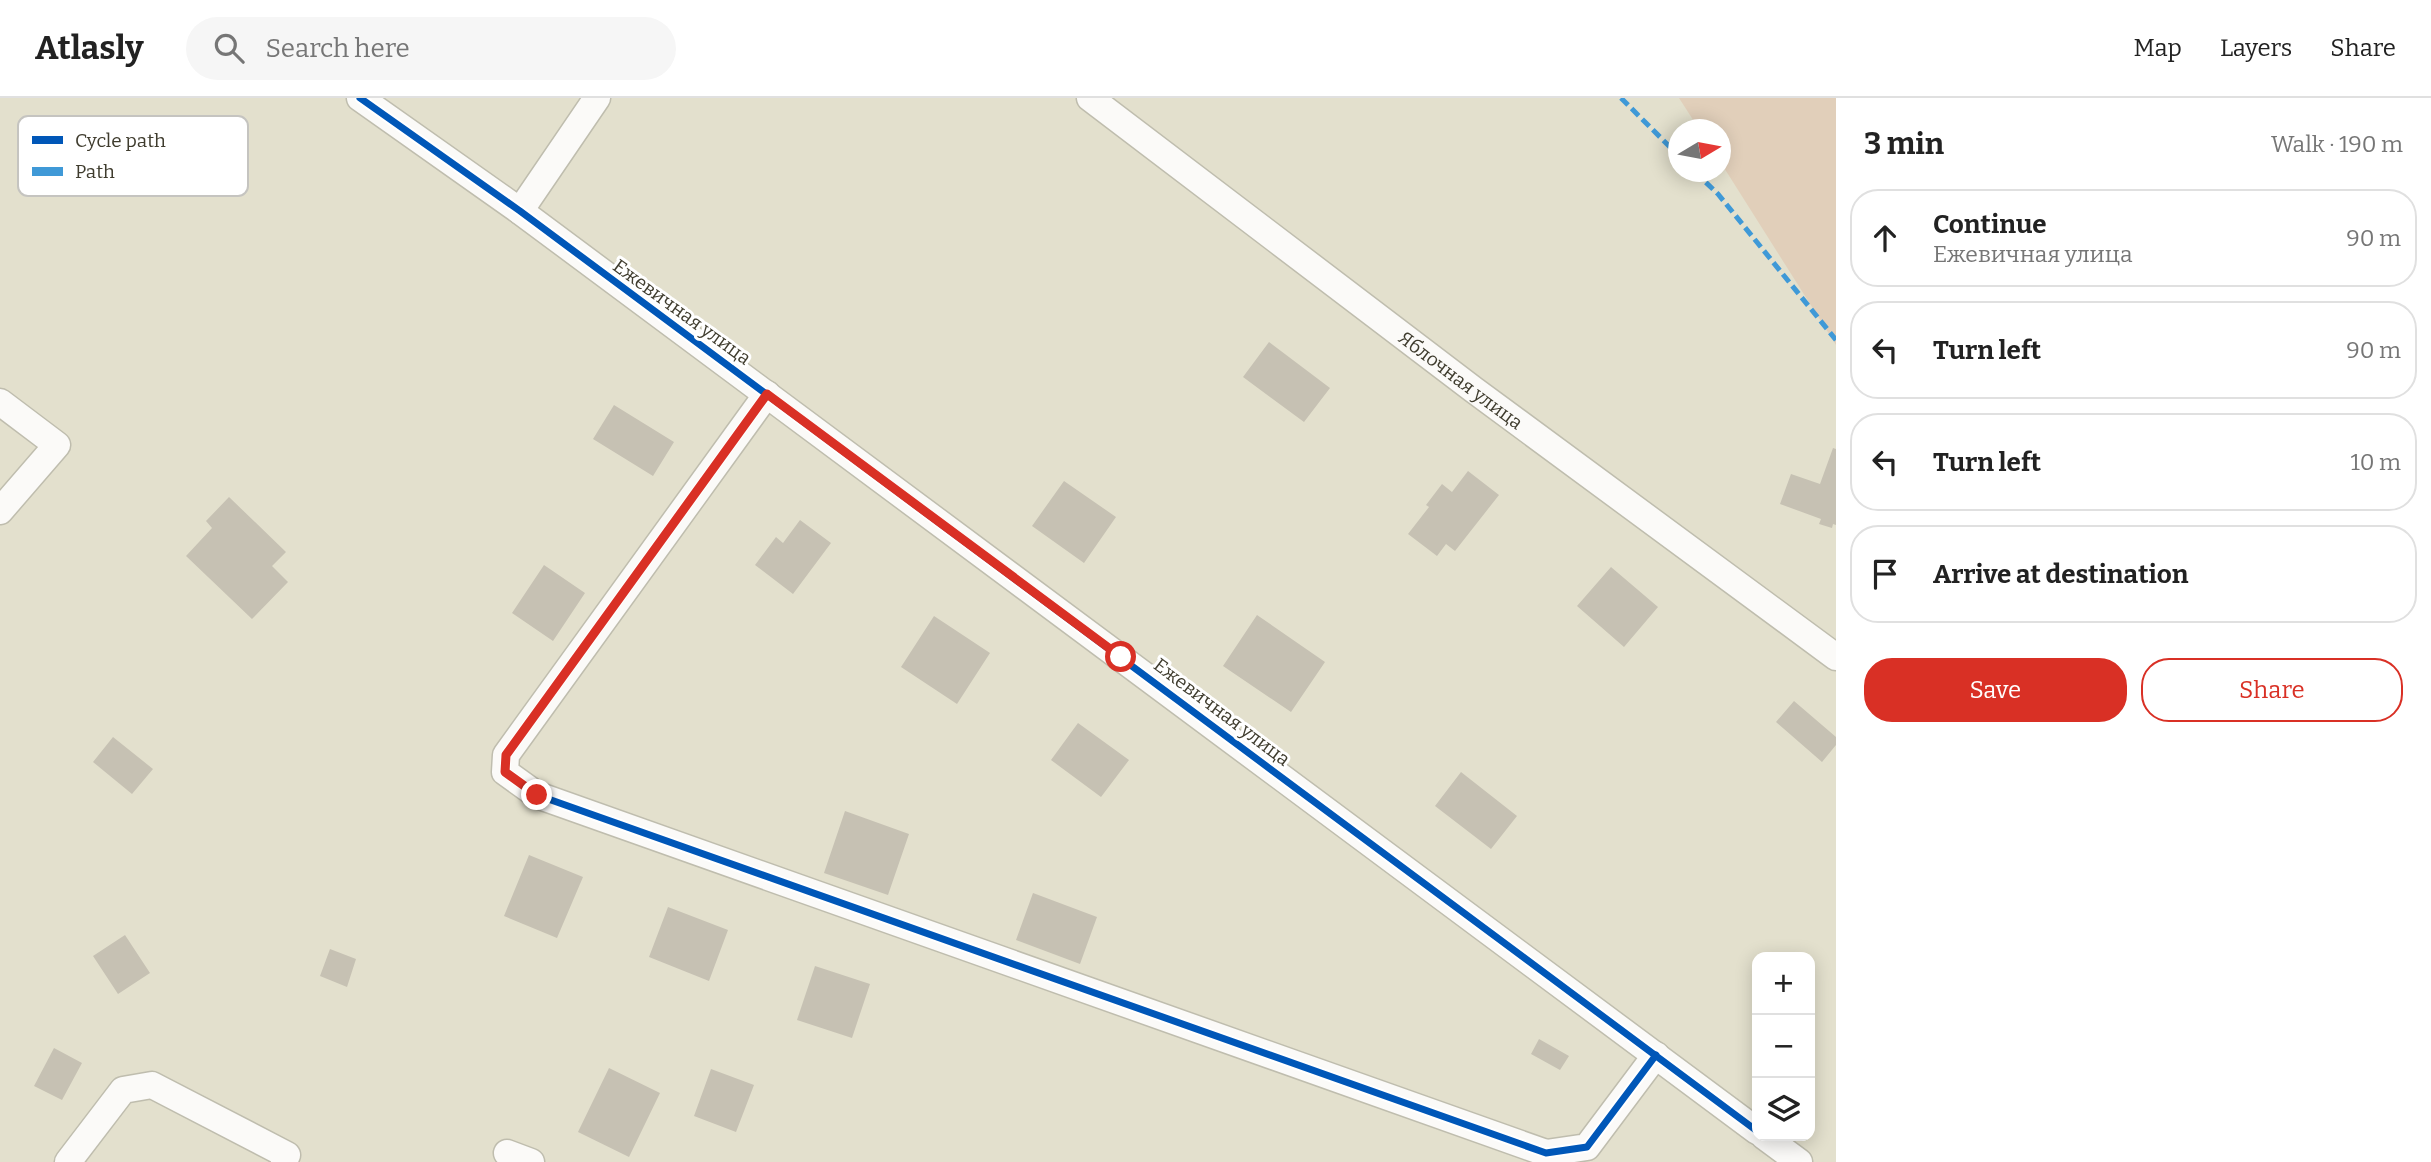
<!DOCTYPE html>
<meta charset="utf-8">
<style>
body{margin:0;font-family:Bitter,serif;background:#f6f6f6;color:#222}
.controls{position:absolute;right:21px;bottom:21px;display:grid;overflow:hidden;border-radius:14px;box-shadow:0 4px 18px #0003}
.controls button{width:63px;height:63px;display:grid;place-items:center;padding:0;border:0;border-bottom:2px solid #e0e0e0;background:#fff;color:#222;font:35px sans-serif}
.compass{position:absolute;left:1668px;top:21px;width:63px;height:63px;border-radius:50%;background:#fff;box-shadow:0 4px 18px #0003;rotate:80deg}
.stop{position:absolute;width:21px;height:21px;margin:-16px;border:5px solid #d93025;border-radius:50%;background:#fff}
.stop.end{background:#d93025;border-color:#fff;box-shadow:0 2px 7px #0008}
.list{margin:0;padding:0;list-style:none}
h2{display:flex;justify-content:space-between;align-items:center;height:91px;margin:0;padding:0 28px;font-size:30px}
h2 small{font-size:23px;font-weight:400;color:#767676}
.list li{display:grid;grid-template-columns:46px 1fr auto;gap:21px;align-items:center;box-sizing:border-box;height:98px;margin:0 14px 14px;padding:0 14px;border:2px solid #e0e0e0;border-radius:28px}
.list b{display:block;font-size:26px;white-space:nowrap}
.list p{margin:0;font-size:23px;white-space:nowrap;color:#767676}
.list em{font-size:23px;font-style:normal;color:#767676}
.actions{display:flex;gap:14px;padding:21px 28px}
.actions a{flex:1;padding:16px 0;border:2px solid #d93025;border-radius:28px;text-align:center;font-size:24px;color:#d93025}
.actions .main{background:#d93025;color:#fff}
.icon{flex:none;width:38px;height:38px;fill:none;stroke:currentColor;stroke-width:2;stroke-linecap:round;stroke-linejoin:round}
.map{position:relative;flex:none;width:1836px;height:1064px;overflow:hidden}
header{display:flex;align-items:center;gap:42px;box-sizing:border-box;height:98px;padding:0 35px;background:#fff;border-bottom:2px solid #e0e0e0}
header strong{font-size:33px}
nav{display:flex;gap:38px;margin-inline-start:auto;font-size:24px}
.search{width:490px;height:63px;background:#f6f6f6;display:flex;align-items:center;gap:18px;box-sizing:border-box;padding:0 24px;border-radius:38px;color:#767676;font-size:26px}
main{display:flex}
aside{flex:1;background:#fff}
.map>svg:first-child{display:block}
.green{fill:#e1cfba}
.building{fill:#c6c1b3}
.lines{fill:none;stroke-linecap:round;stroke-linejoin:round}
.minor-casing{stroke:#bfbdae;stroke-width:29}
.minor{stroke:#fbfaf8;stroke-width:26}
.quiet{stroke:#3f99d7;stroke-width:5;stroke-dasharray:10 5;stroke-linecap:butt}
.cycleway-casing{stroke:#fff;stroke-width:11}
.cycleway{stroke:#0057b8;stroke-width:7}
.route{stroke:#d93025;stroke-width:9}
.labels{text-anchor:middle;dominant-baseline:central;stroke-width:6;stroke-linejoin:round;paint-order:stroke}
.street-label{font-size:19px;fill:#3f3c2e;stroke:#fff}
.key{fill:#fff;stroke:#c5c4c0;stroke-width:2}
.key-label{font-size:19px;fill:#3f3c2e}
</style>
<header>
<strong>Atlasly</strong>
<div class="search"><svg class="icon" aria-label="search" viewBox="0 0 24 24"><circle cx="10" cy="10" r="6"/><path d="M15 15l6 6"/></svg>Search here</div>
<nav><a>Map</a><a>Layers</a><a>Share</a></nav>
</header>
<main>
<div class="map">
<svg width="1836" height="1064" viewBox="0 0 1836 1064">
<rect width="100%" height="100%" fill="#e3e0cd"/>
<!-- green -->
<path class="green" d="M1679,0H1836V247L1721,65L1720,32L1699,31Z"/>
<!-- building -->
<path class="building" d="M1269,244L1330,290L1304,324L1243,279Z
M614,307L674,344L653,378L593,341Z
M1833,350L1836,351V427L1833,426L1832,430L1819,426L1821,421L1780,406L1791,376L1820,386Z
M1468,373L1499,397L1455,453L1446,446L1437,458L1408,436L1429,409L1426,407L1442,386L1452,394Z
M1064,383L1116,419L1084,465L1032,428Z
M229,399L286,454L272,468L288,484L252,521L186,458L212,430L206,423Z
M800,422L831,445L793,496L755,467L776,439L783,445Z
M544,467L585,495L553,543L512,515Z
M1611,469L1658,509L1624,549L1577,508Z
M1257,517L1325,564L1291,614L1223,568Z
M934,518L990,555L957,606L901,569Z
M1794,603L1836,639V647L1822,664L1776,624Z
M1078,625L1129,662L1101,699L1051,662Z
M113,639L153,671L132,696L93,664Z
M1461,674L1517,718L1491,751L1435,708Z
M845,713L909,736L888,797L824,775Z
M529,757L583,779L557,840L504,818Z
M1033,795L1097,819L1080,866L1016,842Z
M668,809L728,832L709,883L649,859Z
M125,837L150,875L118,896L93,858Z
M330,851L356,861L347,889L320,878Z
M815,868L870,886L852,940L797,922Z
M1539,941L1569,958L1560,972L1531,956Z
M54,950L82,965L62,1002L34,988Z
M609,970L660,995L629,1059L578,1034Z
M711,971L754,987L736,1034L694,1018Z"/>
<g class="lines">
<!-- minor casing -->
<g class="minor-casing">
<g id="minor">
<path d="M360,0L520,113L1757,1033"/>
<path id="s1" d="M1090,0L1474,292L1836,559"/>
<path d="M520,113L597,0"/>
<path d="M767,296L506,657L505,674L537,697L1546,1055L1587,1049L1656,957"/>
<path d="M0,304L57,347L0,413"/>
<path d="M1764,1038L1799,1064"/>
<path d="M507,1055L531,1064"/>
<path d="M68,1064L123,992L152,987L287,1057L284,1064"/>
</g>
</g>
<!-- minor -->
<use href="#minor" class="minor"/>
<!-- quiet -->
<path class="quiet" d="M1621,0L1678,57
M1695,74L1718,96L1836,242"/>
<!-- cycleway casing -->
<g class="cycleway-casing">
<path id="cycleway" d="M360,0L520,113L1757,1033
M767,296L506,657L505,674L537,697L1546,1055L1587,1049L1656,957"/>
</g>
<!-- cycleway -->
<use href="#cycleway" class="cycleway"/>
</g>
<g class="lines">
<!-- route -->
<path class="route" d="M537,697L505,674L506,657L767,296L1121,559"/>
</g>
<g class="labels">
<!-- street labels -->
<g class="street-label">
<text transform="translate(682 214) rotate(36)">Ежевичная улица</text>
<text stroke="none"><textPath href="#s1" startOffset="466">Яблочная улица</textPath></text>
<text transform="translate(1222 614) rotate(37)">Ежевичная улица</text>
</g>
</g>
<!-- legend -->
<rect x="18" y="18" width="230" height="80" rx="10" class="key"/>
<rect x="32" y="38" width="31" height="8" fill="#0057b8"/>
<rect x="32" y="69" width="31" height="9" fill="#3f99d7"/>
<g class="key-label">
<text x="75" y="49">Cycle path</text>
<text x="75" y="80">Path</text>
</g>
</svg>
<div class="controls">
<button>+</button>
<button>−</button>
<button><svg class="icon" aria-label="layers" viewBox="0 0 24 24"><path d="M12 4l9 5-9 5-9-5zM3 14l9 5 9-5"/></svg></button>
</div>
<svg class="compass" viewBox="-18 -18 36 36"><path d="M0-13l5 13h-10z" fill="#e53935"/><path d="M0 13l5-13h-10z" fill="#767676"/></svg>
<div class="stop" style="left:1121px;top:559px"></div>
<div class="stop end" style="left:537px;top:697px"></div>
</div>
<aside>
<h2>3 min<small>Walk · 190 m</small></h2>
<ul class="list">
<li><svg class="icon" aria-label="ahead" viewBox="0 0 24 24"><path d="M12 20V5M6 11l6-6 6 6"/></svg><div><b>Continue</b><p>Ежевичная улица</p></div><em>90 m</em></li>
<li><svg class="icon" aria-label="left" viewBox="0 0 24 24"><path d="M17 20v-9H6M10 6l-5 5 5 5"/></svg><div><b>Turn left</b></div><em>90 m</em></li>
<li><svg class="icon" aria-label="left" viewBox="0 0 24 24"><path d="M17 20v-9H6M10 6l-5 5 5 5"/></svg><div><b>Turn left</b></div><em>10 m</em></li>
<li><svg class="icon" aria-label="arrive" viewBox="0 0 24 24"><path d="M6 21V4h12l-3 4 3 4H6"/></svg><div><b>Arrive at destination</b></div></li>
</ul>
<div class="actions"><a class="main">Save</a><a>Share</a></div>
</aside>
</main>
